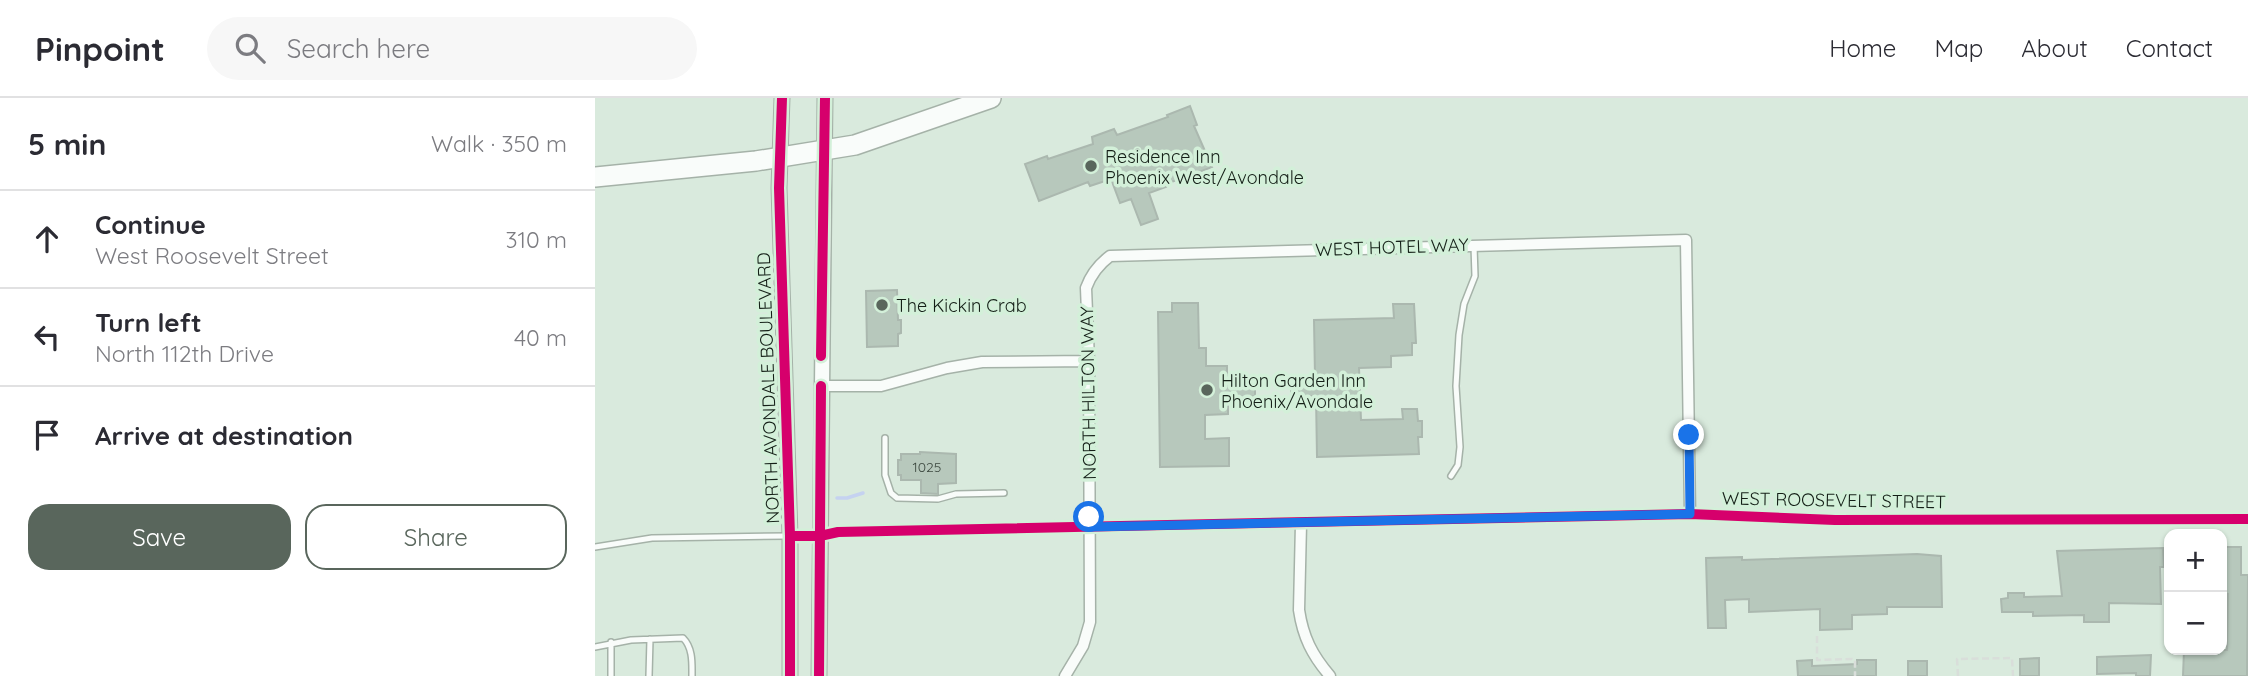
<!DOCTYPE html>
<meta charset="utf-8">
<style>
body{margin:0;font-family:Quicksand,sans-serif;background:#f7f7f7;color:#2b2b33}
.controls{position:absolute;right:21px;bottom:21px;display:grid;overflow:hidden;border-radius:14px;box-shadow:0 2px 5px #0004}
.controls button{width:63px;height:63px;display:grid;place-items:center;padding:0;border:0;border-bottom:2px solid #e1e1e2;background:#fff;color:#2b2b33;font:35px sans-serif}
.stop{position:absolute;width:21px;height:21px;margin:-16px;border:5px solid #1a73e8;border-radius:50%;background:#fff}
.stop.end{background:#1a73e8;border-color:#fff;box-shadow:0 2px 7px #0008}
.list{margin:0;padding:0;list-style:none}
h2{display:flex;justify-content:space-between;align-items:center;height:91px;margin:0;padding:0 28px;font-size:30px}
h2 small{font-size:23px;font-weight:400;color:#7c7c81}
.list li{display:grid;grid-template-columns:46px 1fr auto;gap:21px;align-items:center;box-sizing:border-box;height:98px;padding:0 28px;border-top:2px solid #e1e1e2}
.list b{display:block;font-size:26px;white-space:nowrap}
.list p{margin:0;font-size:23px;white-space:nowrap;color:#7c7c81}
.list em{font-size:23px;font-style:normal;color:#7c7c81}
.actions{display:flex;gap:14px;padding:21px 28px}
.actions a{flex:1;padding:16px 0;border:2px solid #59665c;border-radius:21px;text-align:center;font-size:24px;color:#59665c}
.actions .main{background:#59665c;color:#fff}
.icon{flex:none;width:38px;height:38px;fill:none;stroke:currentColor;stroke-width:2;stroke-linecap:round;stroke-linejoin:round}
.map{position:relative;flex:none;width:1653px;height:578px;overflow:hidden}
header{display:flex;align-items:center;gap:42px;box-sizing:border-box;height:98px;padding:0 35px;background:#fff;border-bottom:2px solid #e1e1e2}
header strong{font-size:33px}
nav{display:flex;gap:38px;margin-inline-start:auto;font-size:24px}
.search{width:490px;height:63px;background:#f7f7f7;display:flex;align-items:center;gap:18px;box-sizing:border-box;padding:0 24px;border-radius:38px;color:#7c7c81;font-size:26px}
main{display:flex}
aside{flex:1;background:#fff}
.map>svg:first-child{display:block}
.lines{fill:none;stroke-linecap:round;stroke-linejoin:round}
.stream{stroke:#c5d2f0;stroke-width:3.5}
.building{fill:#b7c8bc;stroke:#abb8af;stroke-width:2}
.service-casing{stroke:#a5b2a8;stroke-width:8}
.minor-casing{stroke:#a5b2a8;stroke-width:13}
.secondary-casing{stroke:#a5b2a8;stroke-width:17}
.motorway-casing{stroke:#a5b2a8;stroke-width:22}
.path{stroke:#d9deda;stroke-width:2.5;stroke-dasharray:7 3.5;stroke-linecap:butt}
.service{stroke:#f9fcfa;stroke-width:5}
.minor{stroke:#f9fcfa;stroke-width:10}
.secondary{stroke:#f9fcfa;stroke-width:14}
.motorway{stroke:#f9fcfa;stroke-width:19}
.cycleway-casing{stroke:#d3f0d9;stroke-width:15}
.cycleway{stroke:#d6006c;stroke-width:10}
.route{stroke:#1a73e8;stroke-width:9}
.poi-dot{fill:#59665c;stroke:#d3f0d9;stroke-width:2.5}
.labels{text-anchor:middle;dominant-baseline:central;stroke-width:7;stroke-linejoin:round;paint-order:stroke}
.number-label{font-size:14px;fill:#3d4940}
.poi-label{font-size:18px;fill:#141f17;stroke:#d3f0d9;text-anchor:start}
.street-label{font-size:18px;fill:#141f17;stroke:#d3f0d9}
</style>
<header>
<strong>Pinpoint</strong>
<div class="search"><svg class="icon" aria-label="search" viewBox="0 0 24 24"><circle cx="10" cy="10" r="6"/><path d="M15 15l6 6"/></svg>Search here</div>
<nav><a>Home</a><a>Map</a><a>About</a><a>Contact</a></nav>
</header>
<main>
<aside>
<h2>5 min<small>Walk · 350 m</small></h2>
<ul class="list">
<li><svg class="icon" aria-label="ahead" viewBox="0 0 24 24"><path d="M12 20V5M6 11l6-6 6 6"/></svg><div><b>Continue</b><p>West Roosevelt Street</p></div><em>310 m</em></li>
<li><svg class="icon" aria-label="left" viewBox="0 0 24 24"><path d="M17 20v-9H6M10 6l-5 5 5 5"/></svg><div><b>Turn left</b><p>North 112th Drive</p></div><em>40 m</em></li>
<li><svg class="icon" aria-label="arrive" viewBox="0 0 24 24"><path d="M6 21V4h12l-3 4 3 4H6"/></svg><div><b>Arrive at destination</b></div></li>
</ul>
<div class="actions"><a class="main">Save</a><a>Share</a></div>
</aside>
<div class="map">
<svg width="1653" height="578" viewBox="0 0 1653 578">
<rect width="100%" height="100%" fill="#d9eadd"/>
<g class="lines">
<!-- stream -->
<path class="stream" d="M242,400H252L268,395"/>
</g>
<!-- building -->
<path class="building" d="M595,8L602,27L599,28L617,69L604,74L606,79L595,83L594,78L570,86L571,89L554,95L563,121L546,127L536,101L525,105L516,81L495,88L493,84L444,103L430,66L452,58L453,61L498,46L497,39L519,31L522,37L573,19L572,17Z
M302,192L303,222H306V235L303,236V248L272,249L271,193Z
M577,205H603L604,250H611V268H632V278H639V286H660V298L639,299V305H633V316L610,317V341L634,340V368L565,369L563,214H577Z
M798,206H819L821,245H817V257L796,258V269L764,270L766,322L808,321L807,311H822L823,323H827V339H823L824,356L722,359L721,298H696V279L720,278L719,222L799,220Z
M325,354L361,356V385L343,386V396L326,395V382H306V377H303V362H306V356H325Z
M1627,449H1646V477H1653L1652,578H1588L1589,552H1632L1633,496H1629L1630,469H1627Z
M1568,450L1569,469H1565L1566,506L1514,505V524H1489V517L1438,518V514H1407L1406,501L1413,500V495H1429V499L1467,498L1462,453Z
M1322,456L1346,458L1347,509H1292V516L1257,517V531L1225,532V511L1154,514V501L1130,502L1131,530H1113L1111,460L1147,459V462Z
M1556,557L1555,578H1541V575L1502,576V559Z
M1444,560V578H1425V561Z
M1217,562V568L1262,566V562H1281V578H1203L1202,563Z
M1313,563H1332V578H1313Z"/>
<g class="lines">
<!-- service casing -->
<g class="service-casing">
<path id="service" d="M290,340V377L296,395L302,400L343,401L361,396L409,395
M856,378L863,367L865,349L861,288L864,237L869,206L880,178L879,148
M0,449L57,440L192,438
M0,549L36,542L88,540C98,550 97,565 97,578
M16,578V544
M54,578L55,541"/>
</g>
<!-- minor casing -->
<g class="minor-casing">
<path id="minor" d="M226,288H286L352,270L387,264L494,263
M706,426L704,512C708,539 717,557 735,578
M195,438H225L243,434L1095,416L1240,422L1653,421
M470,578L488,548L495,524L494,263L491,190C496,176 503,167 515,158L1091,142L1095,416"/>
</g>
<!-- secondary casing -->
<g class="secondary-casing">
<path id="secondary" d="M187,0L184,90L195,438V578
M224,578L230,0"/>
</g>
<!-- motorway casing -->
<g class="motorway-casing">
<path id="motorway" d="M0,79L161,63L260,47L396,0"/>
</g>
<!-- path -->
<path class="path" d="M1222,538V562L1257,561L1260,562V578
M1363,578L1362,561L1417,560L1418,578"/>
<!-- service -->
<use href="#service" class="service"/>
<!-- minor -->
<use href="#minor" class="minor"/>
<!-- secondary -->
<use href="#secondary" class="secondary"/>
<!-- motorway -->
<use href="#motorway" class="motorway"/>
<!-- cycleway casing -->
<g class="cycleway-casing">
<path id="cycleway" d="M187,0L184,90L195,438V578
M226,258L230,0
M195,438H225L243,434L1095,416L1240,422L1653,421
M224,578L226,288"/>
</g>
<!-- cycleway -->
<use href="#cycleway" class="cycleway"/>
</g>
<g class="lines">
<!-- route -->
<path class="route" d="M494,419V429L1095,416L1094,337"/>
</g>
<!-- markers -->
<g class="poi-dot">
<circle cx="496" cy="68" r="7"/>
<circle cx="287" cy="207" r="7"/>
<circle cx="612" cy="292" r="7"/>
</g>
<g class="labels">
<!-- number labels -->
<g class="number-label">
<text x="332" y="369">1025</text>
</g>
<!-- poi labels -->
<g class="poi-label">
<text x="510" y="58">Residence Inn<tspan x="510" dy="21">Phoenix West/Avondale</tspan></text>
<text x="301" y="207">The Kickin Crab</text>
<text x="626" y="282">Hilton Garden Inn<tspan x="626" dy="21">Phoenix/Avondale</tspan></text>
</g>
<!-- street labels -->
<g class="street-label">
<text transform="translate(797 149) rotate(-2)">WEST HOTEL WAY</text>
<text transform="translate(173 290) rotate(-92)">NORTH AVONDALE BOULEVARD</text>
<text transform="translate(493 295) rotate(-91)">NORTH HILTON WAY</text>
<text transform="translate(1239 402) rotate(1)">WEST ROOSEVELT STREET</text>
</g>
</g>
</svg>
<div class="controls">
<button>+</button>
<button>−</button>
</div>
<div class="stop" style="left:494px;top:419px"></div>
<div class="stop end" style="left:1094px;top:337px"></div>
</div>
</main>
